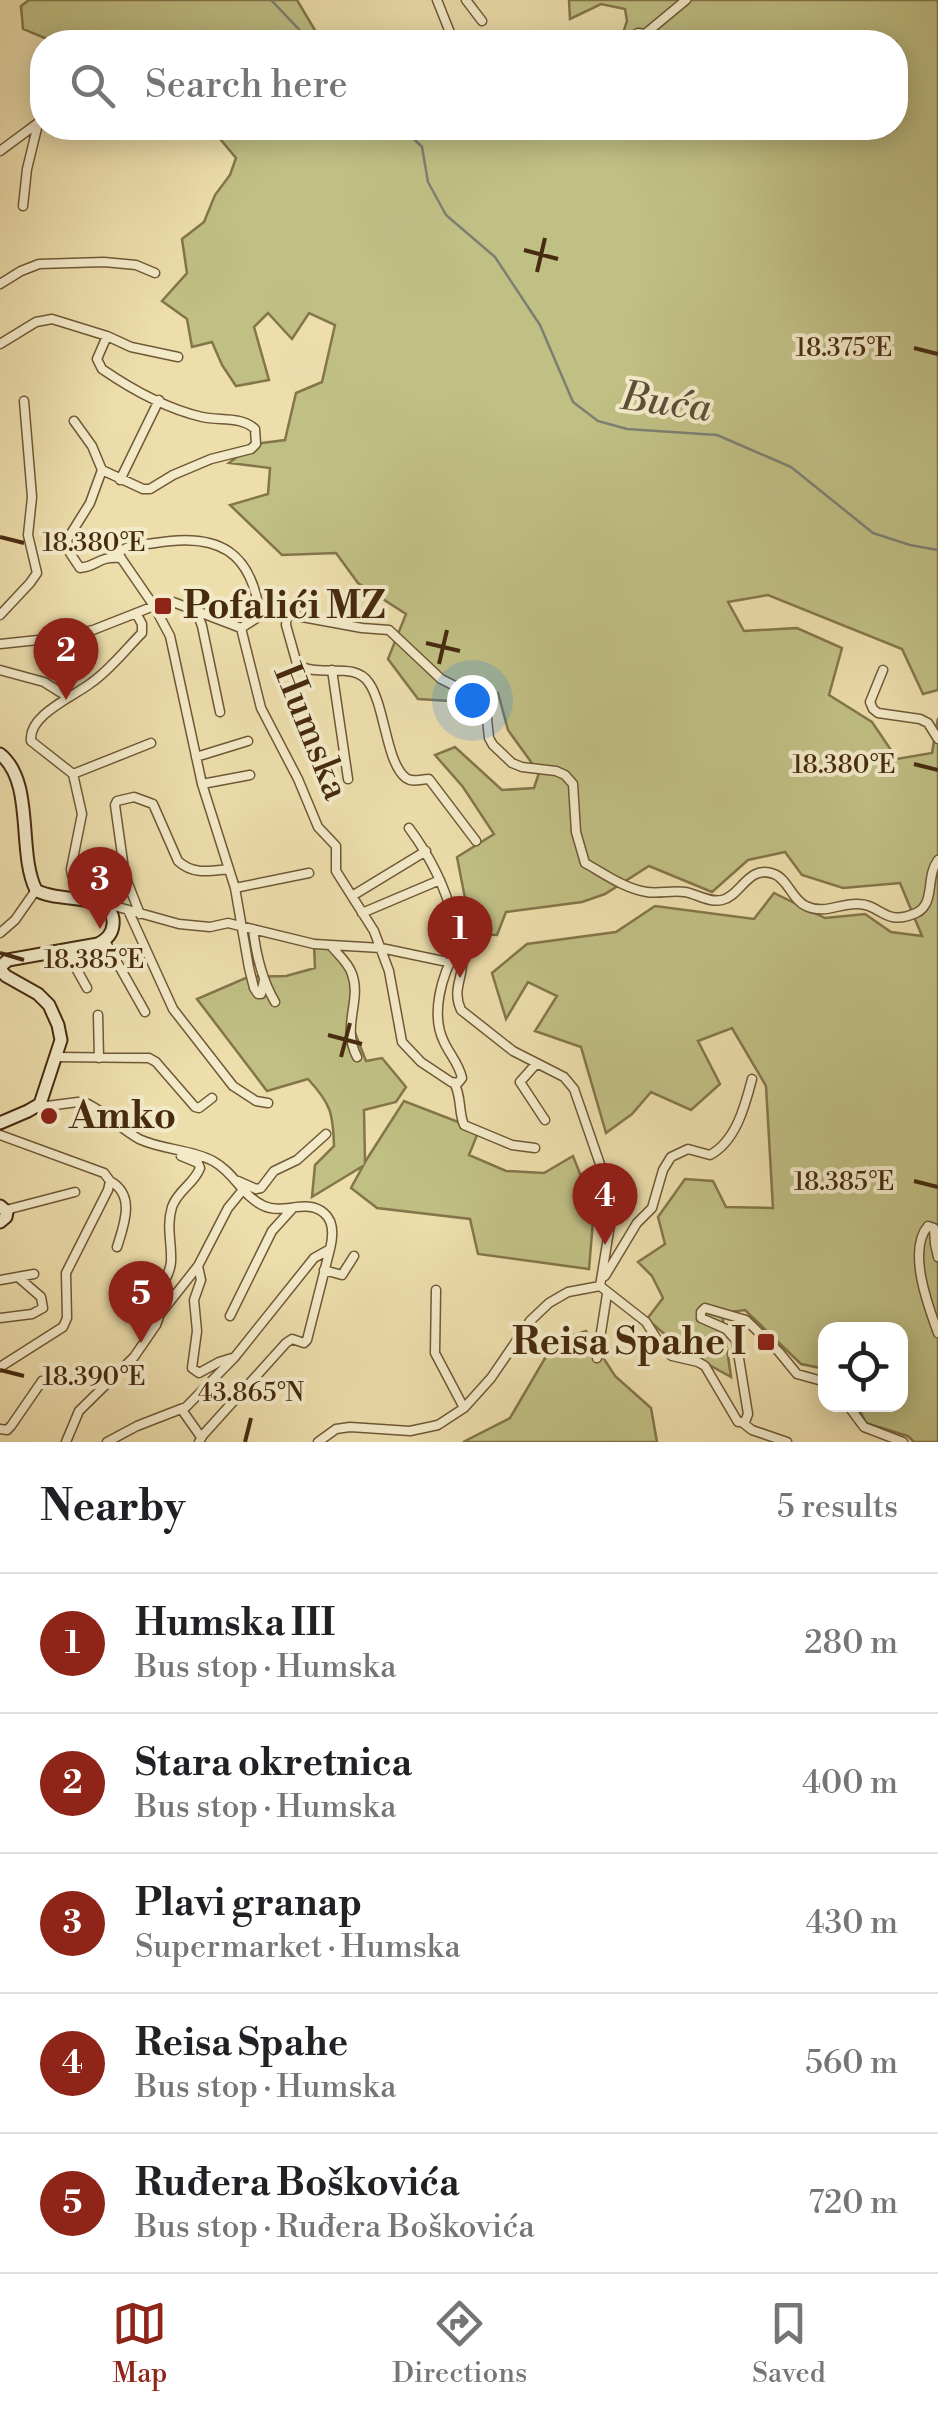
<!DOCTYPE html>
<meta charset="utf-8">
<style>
body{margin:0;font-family:"Libre Bodoni",serif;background:#f2f2f2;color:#202124}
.controls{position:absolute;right:30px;bottom:30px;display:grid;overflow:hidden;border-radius:20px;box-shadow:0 5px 25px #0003}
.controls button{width:90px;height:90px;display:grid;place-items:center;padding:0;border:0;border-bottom:2px solid #e0e0e0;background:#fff;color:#202124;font:50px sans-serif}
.you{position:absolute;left:472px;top:700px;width:35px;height:35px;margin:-25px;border:8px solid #fff;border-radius:50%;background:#1a73e8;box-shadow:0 0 0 15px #1a73e833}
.badge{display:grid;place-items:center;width:65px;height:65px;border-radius:50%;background:#8f2418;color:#fff;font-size:32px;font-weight:700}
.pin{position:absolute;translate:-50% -82px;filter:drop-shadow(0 2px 5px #0008)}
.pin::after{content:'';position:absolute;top:52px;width:35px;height:30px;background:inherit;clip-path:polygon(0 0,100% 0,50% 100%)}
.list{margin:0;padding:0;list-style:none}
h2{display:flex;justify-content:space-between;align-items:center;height:130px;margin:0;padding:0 40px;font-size:42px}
h2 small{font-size:32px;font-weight:400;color:#757577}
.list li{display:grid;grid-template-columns:65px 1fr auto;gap:30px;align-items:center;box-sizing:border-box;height:140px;padding:0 40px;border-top:2px solid #e0e0e0}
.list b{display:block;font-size:38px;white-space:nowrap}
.list p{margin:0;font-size:32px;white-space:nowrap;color:#757577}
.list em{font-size:32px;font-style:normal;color:#757577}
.icon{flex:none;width:55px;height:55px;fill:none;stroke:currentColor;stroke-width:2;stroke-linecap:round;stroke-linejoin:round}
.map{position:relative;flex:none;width:938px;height:1442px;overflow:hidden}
.search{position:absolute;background:#fff;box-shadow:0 5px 25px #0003;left:30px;right:30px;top:30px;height:110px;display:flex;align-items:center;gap:25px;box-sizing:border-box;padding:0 35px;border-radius:40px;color:#757577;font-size:38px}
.sheet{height:830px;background:#fff}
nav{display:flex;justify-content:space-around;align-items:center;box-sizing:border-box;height:140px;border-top:2px solid #e0e0e0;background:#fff;font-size:28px;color:#757577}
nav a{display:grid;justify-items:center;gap:5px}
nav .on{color:#8f2418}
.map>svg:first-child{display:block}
.green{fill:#c0bf84;stroke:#84754a;stroke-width:2.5}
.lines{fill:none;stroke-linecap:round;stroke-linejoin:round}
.stream{stroke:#7c8073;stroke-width:2.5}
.street-casing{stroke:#705836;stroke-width:11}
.secondary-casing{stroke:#472b0f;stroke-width:15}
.street{stroke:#f3eac9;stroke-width:8}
.secondary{stroke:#f3eac9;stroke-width:11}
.ticks{fill:none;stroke:#472b0f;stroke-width:4}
.poi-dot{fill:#8f2418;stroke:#f3eac9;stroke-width:4}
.labels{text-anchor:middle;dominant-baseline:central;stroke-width:8;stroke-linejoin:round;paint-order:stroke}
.poi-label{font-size:38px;font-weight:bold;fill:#472b0f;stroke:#f3eac9;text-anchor:start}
.street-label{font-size:38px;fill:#472b0f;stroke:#f3eac9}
.water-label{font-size:40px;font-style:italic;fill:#5d4e39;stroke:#f3eac9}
.ticks-label{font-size:25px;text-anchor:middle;fill:#472b0f;stroke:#f3eac9;stroke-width:8;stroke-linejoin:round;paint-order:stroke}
</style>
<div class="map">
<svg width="938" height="1442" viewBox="0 0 938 1442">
<rect width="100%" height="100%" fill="#eddeac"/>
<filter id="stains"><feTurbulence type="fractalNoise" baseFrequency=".002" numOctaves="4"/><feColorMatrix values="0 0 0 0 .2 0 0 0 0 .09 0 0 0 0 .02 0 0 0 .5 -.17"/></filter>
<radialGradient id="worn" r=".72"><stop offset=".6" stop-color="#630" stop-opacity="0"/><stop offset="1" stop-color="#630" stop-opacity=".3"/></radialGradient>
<!-- green -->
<path class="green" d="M29,0H297L322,42H94L74,32L54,42L23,29L21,6Z
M569,0H938V690L923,694L902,649L768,595L728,602L744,631L797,628L842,648L829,695L872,722L897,759L932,753L938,718V1442H914L908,1436L866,1423L857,1405L900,1404V1330H826L825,1369L801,1364L745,1310L722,1313L731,1377L684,1351L647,1319L663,1298L652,1276L638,1262L665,1244L658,1217L685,1179L713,1181L726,1207L773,1208L766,1086L732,1028L698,1041L720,1084L691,1110L651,1092L632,1114L606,1133L581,1047L535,1031L557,996L528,982L506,1019L492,973L527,944L616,932L655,906L754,919L774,893L825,918L865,914L891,932L922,936L900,883L843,888L802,875L785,852L748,860L712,892L649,866L605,894L582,902L506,912L497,935L472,934L457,857L494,834L463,787L435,755L455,747L502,790L534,788L539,773L508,730L498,693L450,701L418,699L388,659L406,614L358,583L336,553L282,555L230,505L268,494L270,468L229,463L254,444L285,440L296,393L322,382L335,325L309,313L292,339L268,313L254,327L269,380L236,386L222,365L212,342L192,347L187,319L162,301L187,273L182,239L204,222L215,195L230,175L236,158L211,128H338L341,131L362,137L373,128H896V42H620L627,21L625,9L601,4L570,19Z
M314,944L322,946L340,956L355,988L350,1020L366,1061L382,1058L406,1087L396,1102L364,1110L365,1162L404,1101L479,1130L469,1155L506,1171L544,1173L573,1156L594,1209L589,1269L478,1254L470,1219L377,1208L351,1188L363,1166L312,1197L315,1165L334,1146C333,1113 331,1104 308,1079L267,1091L197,999L248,977L286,976L315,968Z
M586,1331L615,1376L651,1408L657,1442H463L510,1418L555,1341Z"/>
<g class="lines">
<!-- stream -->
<path class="stream" d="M271,0L311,42
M403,128L422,147L428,182L446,215L495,257L540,325L573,402L598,421L627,429L717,435L791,467L873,533L910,545L938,550"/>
<!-- street casing -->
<g class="street-casing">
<path id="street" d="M437,0L453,40
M466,0L482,21
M638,33L645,34L686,0
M93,128L100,129
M71,129V128
M0,151L42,120
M23,206L27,169L38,124
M0,284L21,271L39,264L104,262L136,265L155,273
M0,344L36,322L52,319L107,336L131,347L178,357
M74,421L92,446L102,470L143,489H150L173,475L211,459L251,449L256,444L255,429C241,416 220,421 202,417C168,409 131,389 102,369L97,359L107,336
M102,470L90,503L67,540L70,553L80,568C99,566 97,556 121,558
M120,480L159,400
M121,558L154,606L170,636L202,784L235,888L249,968L254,988L258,994H261L264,980
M121,558L118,554C127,544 142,545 155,543C218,532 252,551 260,616
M196,610L202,626L220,712
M136,613L142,624V633C126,649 110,670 91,683C73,697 28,715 31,741L73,774L82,814L71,869L72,875L100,902L179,924L210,927L228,923L314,944L381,948L443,961
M287,614L286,625L297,664C317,679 354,660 369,683C385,706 386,763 406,778C413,783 421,779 429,779L476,841
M0,615L30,583L37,573L28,535L32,497L24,401
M241,628L260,616L275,612L362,628L389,630L441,679L481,699L486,709L489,738L493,745L512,763L522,767L556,771L565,775L573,784L576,832L585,863C603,873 625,889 647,892C659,894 672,890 685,892C697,894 709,903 722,900C741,896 748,864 774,874C788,879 792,900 806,906C825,915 839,903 858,904C881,904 884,927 916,913C936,904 925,877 938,860
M0,644L57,638L93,630L154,606L173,602L241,628L261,708L298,779L318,827L336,846V871L374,931L389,971L402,1042L421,1062L451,1082L458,1083L462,1078C459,1064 450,1055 444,1042C430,1014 442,974 457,949
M0,670L44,682L68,697
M332,670L348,779
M883,670L870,702L873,709L878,713L920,719L928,723L938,739
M196,757L248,741
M73,774L151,743
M202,784L250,775
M409,828C429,855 445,885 453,919C455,929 455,940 458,950C459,952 461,954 462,956C465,976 451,988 461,1010L513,1051L564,1077L574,1089L610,1193L612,1213L600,1286
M235,888L309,873
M352,896L426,851
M128,910L173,1009L233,1086L256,1101L268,1103
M362,913L440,880
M140,914L125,876L115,805L117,801L134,797L153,804L178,861C193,875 210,871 229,869
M253,929C256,954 262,980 275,1002
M0,933L15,920L36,890
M105,941L145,1012
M332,947C339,955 349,964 352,974C362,1001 341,1026 357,1057
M71,949L77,970L87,988
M98,1015L99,1058
M56,1057L149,1058L156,1062L195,1107L199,1108L212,1098
M536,1064L520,1082L545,1120
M454,1083C462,1096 458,1111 464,1125L512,1145L535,1148
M39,1107L78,1102L88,1104C106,1113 121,1129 139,1139C162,1150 191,1149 213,1161C235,1173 242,1196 264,1206C284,1215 307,1198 324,1213C335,1222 333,1237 330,1249L314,1258L234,1358L186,1407L137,1426L107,1442
M0,1135L104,1173L110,1181L108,1190L66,1273L67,1318L63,1327L0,1367
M110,1181C136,1195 124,1225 117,1247
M238,1181L256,1189L261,1188L274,1171L297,1160L326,1134
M6,1210L75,1192
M938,1257L935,1244L934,1228L928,1226C907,1250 928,1306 938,1333
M198,1266L201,1280L194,1300L197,1331L192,1368L199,1373L219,1362L232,1358
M324,1270L342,1275L354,1256
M605,1276L637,1223L652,1208L663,1170L671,1157L688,1149L710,1155C736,1141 745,1106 752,1079
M0,1280L34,1274
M600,1286L646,1322L663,1349L672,1356L698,1362L705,1366L738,1422H745L748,1414L736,1340L726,1329L701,1318V1312L705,1308L746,1320L779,1352L797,1374L826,1382
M436,1290L435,1353L464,1408
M160,1314L198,1266L228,1208L242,1191
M230,1316L272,1231L292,1209
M0,1318L32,1314L43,1308L41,1297L18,1277
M597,1358L607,1294
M847,1404L864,1427L903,1442
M182,1410L201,1437
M743,1423L752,1430L787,1442
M0,1429L7,1430L11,1426L42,1381
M66,1442L79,1411L134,1357L156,1325L160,1314L155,1299C160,1286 170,1276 171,1262C172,1242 166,1227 172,1207C178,1190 194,1184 200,1168L198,1163L181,1156
M199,1442L203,1435L286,1343L292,1339L304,1343L307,1340L330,1249
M318,1442L336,1429L350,1427L410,1431L438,1425L464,1408L491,1378L530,1321L549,1303L568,1292L600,1286"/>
</g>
<!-- secondary casing -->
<g class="secondary-casing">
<path id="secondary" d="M0,754C35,782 17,852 36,890C57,904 117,891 113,925C112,935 106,940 98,944L8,960L1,966L2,972L6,976L38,994L49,1005L58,1025L61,1040L40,1104L28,1111L0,1123
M0,1206L7,1212L6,1217L0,1222"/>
</g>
<!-- street -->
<use href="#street" class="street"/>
<!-- secondary -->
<use href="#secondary" class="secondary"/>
</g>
<!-- ticks -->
<path class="ticks" d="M524,250L558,259M537,272L545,238M914,348L938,354M0,537L24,543M426,643L460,651M439,664L447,630M914,764L938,770M0,953L24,960M328,1035L362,1044M341,1057L350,1023M914,1181L938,1187M0,1370L24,1376M245,1442L251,1418"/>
<!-- markers -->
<g class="poi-dot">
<rect x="153" y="596" width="20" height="20" rx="5"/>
<circle cx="49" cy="1116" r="10"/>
<rect x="756" y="1332" width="20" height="20" rx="5"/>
</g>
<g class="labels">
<!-- poi labels -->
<g class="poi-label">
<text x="183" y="606">Pofalići MZ</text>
<text x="69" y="1116">Amko</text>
<text x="746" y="1342" text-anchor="end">Reisa Spahe I</text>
</g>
<!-- street labels -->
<g class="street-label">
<text transform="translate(311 732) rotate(68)">Humska</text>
</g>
<!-- water labels -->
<g class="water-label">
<text transform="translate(666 403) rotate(8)">Buća</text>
</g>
</g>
<g class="ticks-label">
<text x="844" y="356">18.375°E</text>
<text x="94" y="551">18.380°E</text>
<text x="844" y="773">18.380°E</text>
<text x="94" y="968">18.385°E</text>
<text x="844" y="1190">18.385°E</text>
<text x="94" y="1385">18.390°E</text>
<text x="251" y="1401">43.865°N</text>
</g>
<rect width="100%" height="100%" filter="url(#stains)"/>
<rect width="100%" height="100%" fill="url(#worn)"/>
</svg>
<div class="controls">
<button><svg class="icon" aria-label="locate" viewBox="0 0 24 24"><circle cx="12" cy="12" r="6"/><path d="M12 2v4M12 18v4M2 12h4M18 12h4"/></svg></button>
</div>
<div class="you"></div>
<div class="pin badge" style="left:460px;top:978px">1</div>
<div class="pin badge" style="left:66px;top:700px">2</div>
<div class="pin badge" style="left:100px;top:929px">3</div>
<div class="pin badge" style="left:605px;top:1245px">4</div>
<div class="pin badge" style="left:141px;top:1343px">5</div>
<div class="search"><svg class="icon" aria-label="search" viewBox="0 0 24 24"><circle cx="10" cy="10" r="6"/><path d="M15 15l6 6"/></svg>Search here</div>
</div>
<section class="sheet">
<h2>Nearby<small>5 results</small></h2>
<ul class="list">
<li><span class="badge">1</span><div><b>Humska III</b><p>Bus stop · Humska</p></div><em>280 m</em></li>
<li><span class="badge">2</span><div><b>Stara okretnica</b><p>Bus stop · Humska</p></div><em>400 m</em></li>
<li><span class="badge">3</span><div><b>Plavi granap</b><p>Supermarket · Humska</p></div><em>430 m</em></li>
<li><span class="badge">4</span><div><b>Reisa Spahe</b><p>Bus stop · Humska</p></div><em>560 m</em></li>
<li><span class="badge">5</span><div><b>Ruđera Boškovića</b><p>Bus stop · Ruđera Boškovića</p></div><em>720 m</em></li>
</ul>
</section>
<nav>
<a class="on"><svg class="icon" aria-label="map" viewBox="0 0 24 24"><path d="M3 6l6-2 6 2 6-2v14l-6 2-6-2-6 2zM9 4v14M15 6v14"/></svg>Map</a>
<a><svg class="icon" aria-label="directions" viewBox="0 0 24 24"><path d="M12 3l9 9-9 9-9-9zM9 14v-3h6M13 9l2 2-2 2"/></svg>Directions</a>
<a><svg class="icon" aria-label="saved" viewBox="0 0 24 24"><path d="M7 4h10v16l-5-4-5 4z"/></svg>Saved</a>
</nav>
